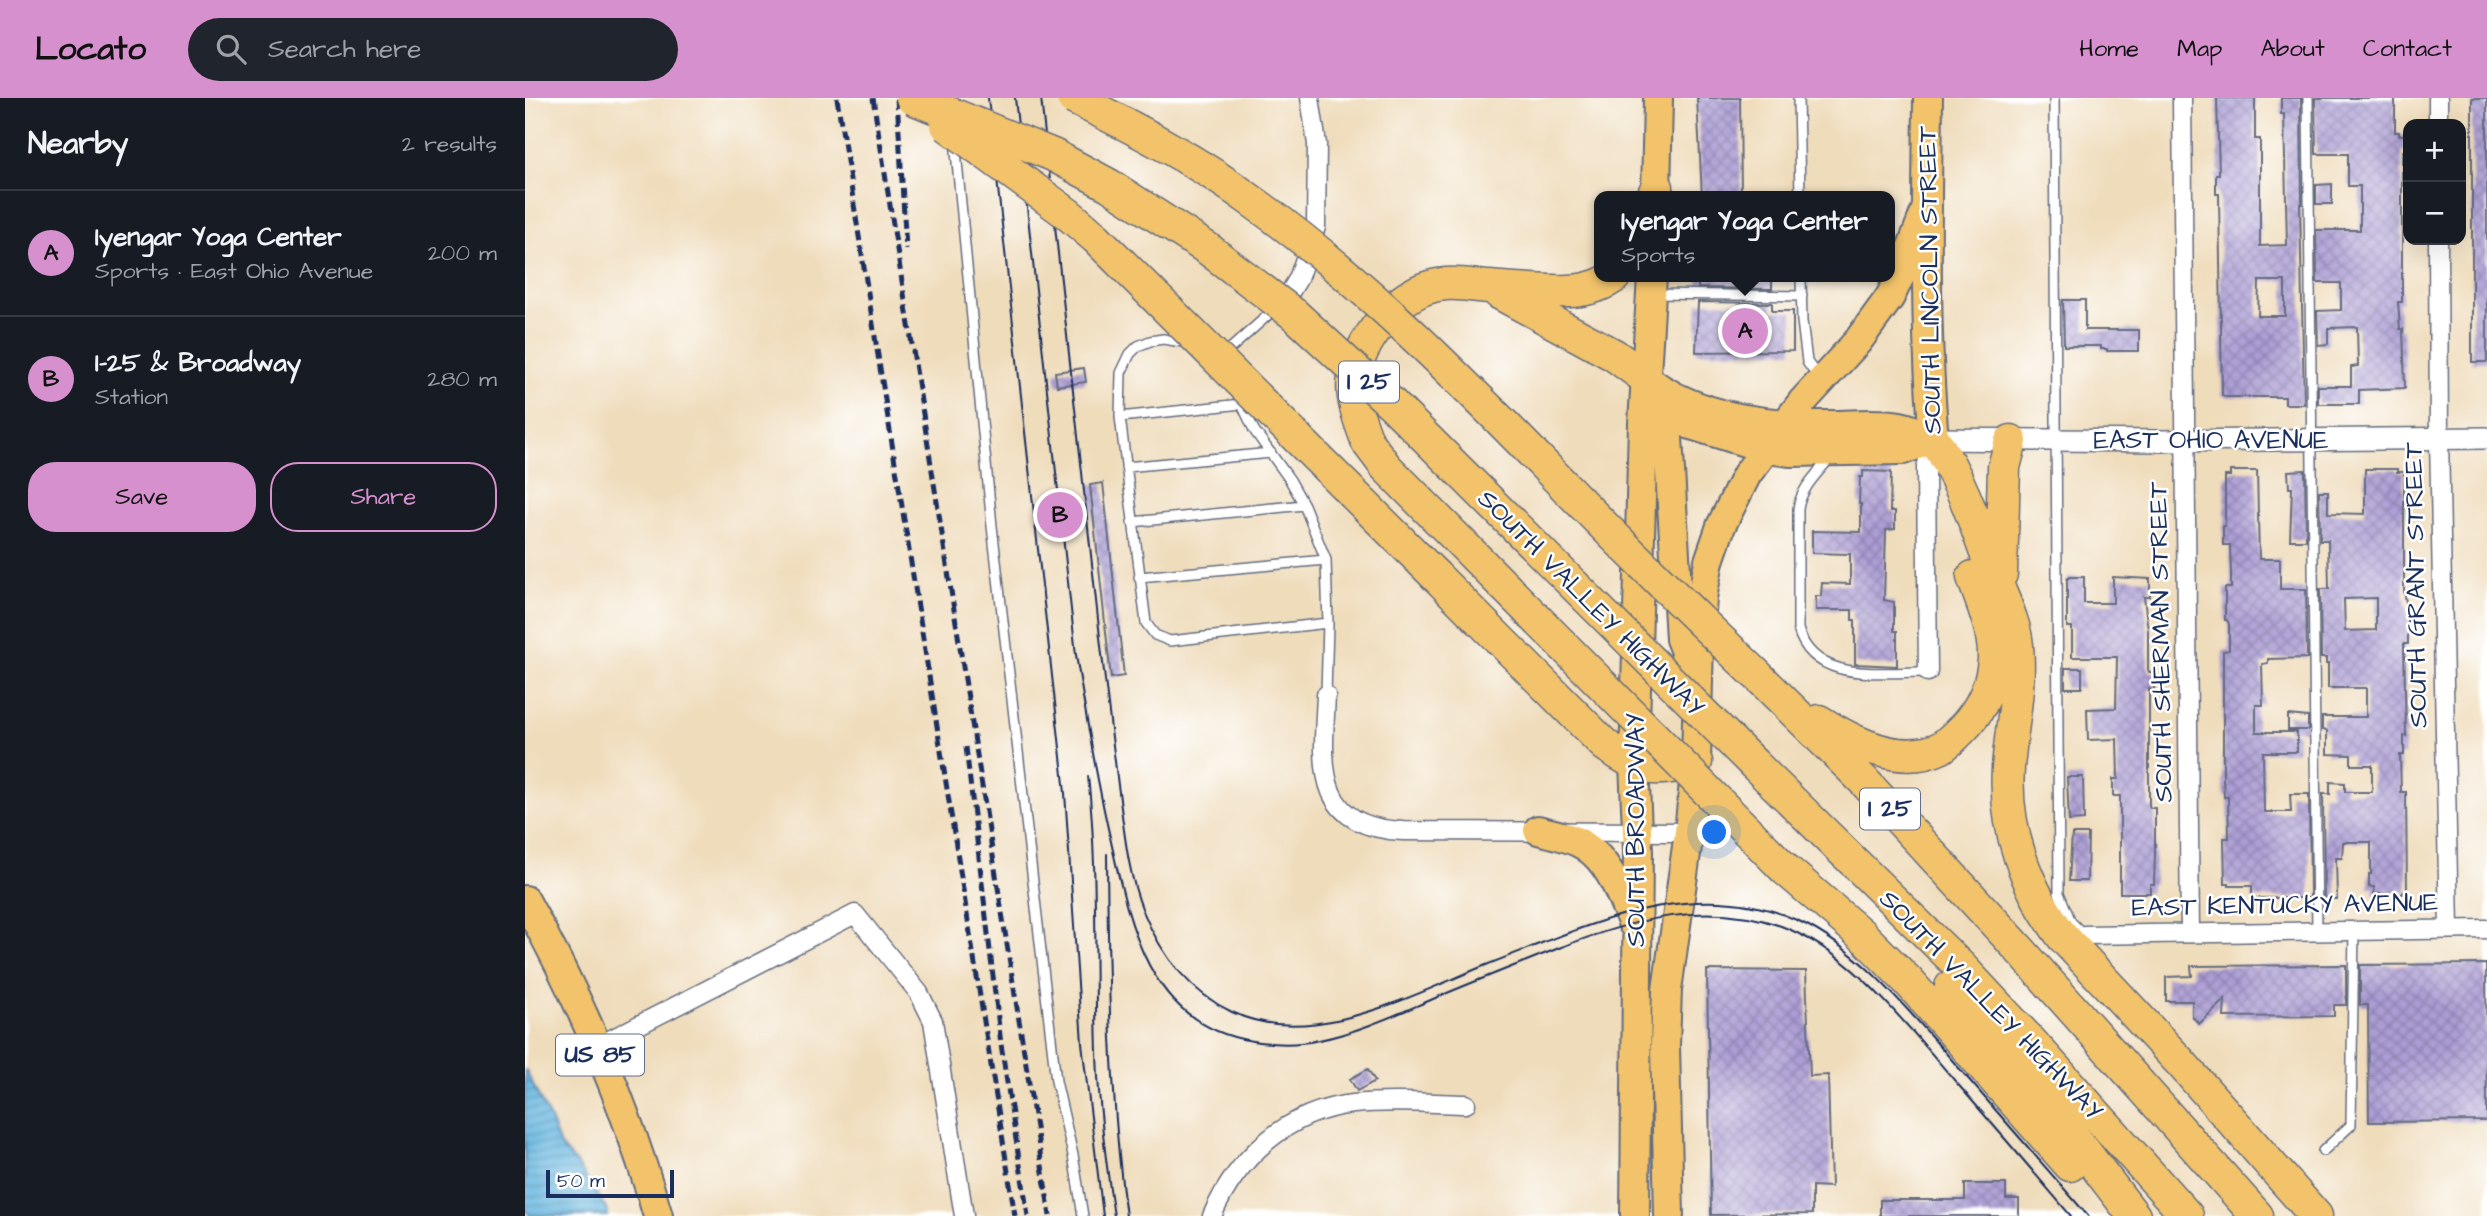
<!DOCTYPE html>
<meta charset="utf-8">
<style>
body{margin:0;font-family:"Architects Daughter",sans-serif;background:#20242c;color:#f1f3f6}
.controls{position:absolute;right:21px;top:21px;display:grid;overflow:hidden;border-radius:14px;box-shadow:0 7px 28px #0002}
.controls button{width:63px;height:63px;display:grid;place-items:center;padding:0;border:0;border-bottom:2px solid #363941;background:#171b24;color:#f1f3f6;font:35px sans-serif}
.scale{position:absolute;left:21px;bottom:18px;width:128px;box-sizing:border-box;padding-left:7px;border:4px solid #1b2f5e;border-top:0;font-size:19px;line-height:24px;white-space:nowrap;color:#1b2f5e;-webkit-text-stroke:5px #fff;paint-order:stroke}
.you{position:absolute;left:1190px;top:735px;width:24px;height:24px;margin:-18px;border:5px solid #fff;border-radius:50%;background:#1a73e8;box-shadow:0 0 0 10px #1a73e833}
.badge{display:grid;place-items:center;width:46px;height:46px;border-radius:50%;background:#d690ce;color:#111;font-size:23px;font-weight:700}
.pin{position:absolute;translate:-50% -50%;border:4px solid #fff;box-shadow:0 2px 7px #0006}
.popup{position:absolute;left:1069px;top:93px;width:301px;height:91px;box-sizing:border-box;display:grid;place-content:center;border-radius:14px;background:#171b24;filter:drop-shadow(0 2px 5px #0005);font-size:23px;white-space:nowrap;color:#9ea1a6}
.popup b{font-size:26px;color:#f1f3f6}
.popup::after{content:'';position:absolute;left:50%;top:100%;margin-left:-14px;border:14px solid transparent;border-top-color:#171b24}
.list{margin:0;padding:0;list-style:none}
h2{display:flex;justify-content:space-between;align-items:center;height:91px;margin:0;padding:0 28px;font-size:30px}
h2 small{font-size:23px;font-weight:400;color:#9ea1a6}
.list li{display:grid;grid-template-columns:46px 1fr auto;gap:21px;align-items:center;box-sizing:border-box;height:126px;padding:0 28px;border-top:2px solid #363941}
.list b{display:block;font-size:26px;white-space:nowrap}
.list p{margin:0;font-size:23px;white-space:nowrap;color:#9ea1a6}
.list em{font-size:23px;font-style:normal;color:#9ea1a6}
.actions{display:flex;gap:14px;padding:21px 28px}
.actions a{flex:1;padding:16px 0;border:2px solid #d690ce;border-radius:28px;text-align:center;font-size:24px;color:#d690ce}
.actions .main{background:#d690ce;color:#111}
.icon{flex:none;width:38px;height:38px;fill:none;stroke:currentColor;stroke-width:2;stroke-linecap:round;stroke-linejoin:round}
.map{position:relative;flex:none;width:1962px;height:1118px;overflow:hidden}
header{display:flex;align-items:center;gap:42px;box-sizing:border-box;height:98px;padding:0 35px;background:#d690ce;color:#111}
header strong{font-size:33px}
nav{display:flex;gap:38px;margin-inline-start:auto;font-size:24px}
.search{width:490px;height:63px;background:#20242c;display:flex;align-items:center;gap:18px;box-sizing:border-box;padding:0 24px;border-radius:38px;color:#9ea1a6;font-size:26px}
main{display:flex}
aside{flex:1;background:#171b24}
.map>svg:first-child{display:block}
.water{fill:url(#water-rules);stroke:#40729e;stroke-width:2}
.building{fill:url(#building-cross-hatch);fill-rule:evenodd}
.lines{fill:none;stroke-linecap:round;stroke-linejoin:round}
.service-casing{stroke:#656c7f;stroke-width:12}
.minor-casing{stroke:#656c7f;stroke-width:21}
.tertiary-casing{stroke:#656c7f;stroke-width:24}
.primary-casing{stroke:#656c7f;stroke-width:32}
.trunk-casing{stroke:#656c7f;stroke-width:32}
.motorway-casing{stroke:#656c7f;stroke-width:35}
.service{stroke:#fff;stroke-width:9}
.minor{stroke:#fff;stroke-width:18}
.tertiary{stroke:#fff;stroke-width:21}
.primary{stroke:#f2c36a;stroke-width:28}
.trunk{stroke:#f2c36a;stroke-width:28}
.motorway{stroke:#f2c36a;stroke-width:32}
.tram{stroke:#1b2f5e;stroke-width:2}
.rail{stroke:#1b2f5e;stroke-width:5;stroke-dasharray:10 5;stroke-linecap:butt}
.motorway-bridge-casing{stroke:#656c7f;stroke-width:35;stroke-linecap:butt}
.motorway-bridge{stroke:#f2c36a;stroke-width:32}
.labels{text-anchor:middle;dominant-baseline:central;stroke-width:5;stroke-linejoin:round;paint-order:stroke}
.shield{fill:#fff;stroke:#5f6d8e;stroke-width:2}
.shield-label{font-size:24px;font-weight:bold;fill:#1b2f5e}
.street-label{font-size:26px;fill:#1b2f5e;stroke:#fff}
</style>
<header>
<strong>Locato</strong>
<div class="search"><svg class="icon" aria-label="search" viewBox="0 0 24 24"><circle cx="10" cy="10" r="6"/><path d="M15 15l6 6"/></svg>Search here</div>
<nav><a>Home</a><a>Map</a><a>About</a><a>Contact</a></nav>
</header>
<main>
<aside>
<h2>Nearby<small>2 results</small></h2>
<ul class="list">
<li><span class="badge">A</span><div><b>Iyengar Yoga Center</b><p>Sports · East Ohio Avenue</p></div><em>200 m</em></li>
<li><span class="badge">B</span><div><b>I-25 &amp; Broadway</b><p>Station</p></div><em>280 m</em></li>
</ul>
<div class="actions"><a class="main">Save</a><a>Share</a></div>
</aside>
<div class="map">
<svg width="1962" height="1118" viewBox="0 0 1962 1118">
<defs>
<pattern id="water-rules" width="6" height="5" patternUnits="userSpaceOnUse" patternTransform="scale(1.75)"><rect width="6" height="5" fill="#64b5df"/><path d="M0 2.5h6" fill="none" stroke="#5294b8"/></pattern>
<pattern id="building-cross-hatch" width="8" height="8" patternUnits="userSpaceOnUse" patternTransform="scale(1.75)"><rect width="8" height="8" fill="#ac9dd4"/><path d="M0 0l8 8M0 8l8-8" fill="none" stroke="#8b80af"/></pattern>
</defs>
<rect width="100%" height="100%" fill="#fff"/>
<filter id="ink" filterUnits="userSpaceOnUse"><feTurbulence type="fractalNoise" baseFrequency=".0143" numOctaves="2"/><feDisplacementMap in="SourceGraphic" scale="14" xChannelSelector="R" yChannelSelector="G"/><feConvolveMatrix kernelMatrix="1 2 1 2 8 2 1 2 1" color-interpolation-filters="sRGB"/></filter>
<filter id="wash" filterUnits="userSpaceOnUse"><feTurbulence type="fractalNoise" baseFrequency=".00686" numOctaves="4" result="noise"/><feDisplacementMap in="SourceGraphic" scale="28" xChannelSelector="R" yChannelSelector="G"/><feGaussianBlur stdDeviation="1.57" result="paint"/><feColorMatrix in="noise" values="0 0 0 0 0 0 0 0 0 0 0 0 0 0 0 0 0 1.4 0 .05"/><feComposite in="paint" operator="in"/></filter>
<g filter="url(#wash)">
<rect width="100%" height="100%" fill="#efdcbb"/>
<!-- water -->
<path class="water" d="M0,971L25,1021L35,1048L52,1066L83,1113V1118H5L0,1110Z"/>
<g id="blocks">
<!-- building -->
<path class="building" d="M1172,0H1215L1216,98H1177Z
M1692,0H1730V41H1735V148L1762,147L1759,16H1756V0H1776L1777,106H1775L1779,306H1760V299H1701L1697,297L1694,96H1691V76H1694ZM1734,183H1760V218H1733Z
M1790,0H1870V34H1874V37H1880V53H1877V204H1873L1875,231H1878L1880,290L1834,292V306H1793V288H1826V269L1833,268L1832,229L1803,230V246L1793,247L1792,213L1816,212V185H1792L1791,132H1835V88H1823V56H1791Z
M1947,0H1962V264H1947Z
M1807,86V106H1791V87Z
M1173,179H1247V191L1173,190Z
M1538,202H1560V232H1614V253H1582V251H1576V248H1539Z
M1173,204L1247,205V213H1268V253L1171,254Z
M559,270L561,284L532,288L530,274Z
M1840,371H1872V374H1879V492L1883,517V546H1879L1881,638H1879V657H1875L1876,694H1881L1882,794H1878V796H1849V789H1844V776H1846V744H1818L1817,760H1811L1812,801H1799L1798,696H1805V684L1820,685V694H1847V667H1826V657L1802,656V633L1797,632V619H1841V590H1803V566H1801V560H1796L1795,491H1804L1803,442H1795L1794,393H1803V415L1840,416ZM1851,500V532L1820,533L1819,501Z
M1780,372L1781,442H1765L1767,390H1764L1763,373Z
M1338,373L1366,374L1365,413H1370V431L1361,432L1359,502L1369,504V533H1372V568L1330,566V522H1327V512H1291V498H1296L1297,485L1325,486V456L1287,455V433L1336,434V406H1334L1335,379H1338Z
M1705,373H1732L1734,461H1755V491H1781L1782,560L1743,561V565L1737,566L1738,607H1731V634H1772V654H1738L1739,714H1766L1765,696H1784L1785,800H1727V788H1704V786H1700L1699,740H1704L1703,699H1699L1698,681V553L1704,552V526L1702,522H1700V490H1706V477L1705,447H1698V428H1700V378H1705Z
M578,385L599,578L586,580L565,387Z
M1545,479H1559V505H1588V479L1625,481V499H1619L1623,533V571L1624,574H1630L1629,592L1624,591V707L1625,710H1630V754L1629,786H1625V795H1595V698H1588V681H1593L1592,641L1563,642L1562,611L1591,610L1592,559H1547V529H1542V481Z
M1540,570H1557V590H1540Z
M1763,617L1783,619V632H1763Z
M1542,679H1558L1559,722L1544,723Z
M1547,736H1563L1562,783H1544Z
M1961,866L1962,1023L1844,1024L1843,907H1835V867Z
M1821,867V907H1809V918L1699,919L1700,901L1674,926L1667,918V903H1641V879L1667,878L1666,868Z
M1182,872L1281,873L1285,978L1303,977L1306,1089L1287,1088V1116L1186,1117Z
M843,971L850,983L832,993L825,981Z
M1440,1086H1481V1101H1494V1118H1355V1102H1440Z"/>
</g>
</g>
<g filter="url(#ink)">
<use href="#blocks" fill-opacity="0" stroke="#656c7f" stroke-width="2"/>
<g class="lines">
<!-- service casing -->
<g class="service-casing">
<path id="service" d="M1273,0L1275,98
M1529,0L1534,795L1546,824L1559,837
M1783,0L1792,833
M430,43L467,428L531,983L548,1057L558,1118
M1276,179L1277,223L1282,264L1293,279
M1128,196L1277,198
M664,245L638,241L625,243L613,248L605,256L596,275L595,319L621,525L630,537L645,543L803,525
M705,251L751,210
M713,298L729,332L765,382L779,407L801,462L803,525L801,597
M595,319L717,306
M1305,360C1292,376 1276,390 1273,411V531C1289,587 1359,573 1403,574
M601,369L746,355
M607,424L779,407
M614,479L801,462
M1798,1053L1826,1027L1829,832"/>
</g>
<!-- minor casing -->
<g class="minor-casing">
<path id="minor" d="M1657,0L1665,835
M1913,0V26
M1913,142L1914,340L1924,831
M762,199L773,181L791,129L792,46L785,0
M1403,574L1401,370L1409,341
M801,597C798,665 787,729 878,733L1164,734
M1559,837L1962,831
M71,949L330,816L394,895L408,923L439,1118
M687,1118C712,1060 762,1013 828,1006C865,1002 904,1005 941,1006"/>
</g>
<!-- tertiary casing -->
<g class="tertiary-casing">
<path id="tertiary" d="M1409,341L1637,343L1962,340"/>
</g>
<!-- primary casing -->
<g class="primary-casing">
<path id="primary" d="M1403,0C1402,114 1399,228 1409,341
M1131,98L1133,0
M1122,281C1172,320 1243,328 1305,327C1328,327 1352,324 1375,328C1387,330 1398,336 1409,341
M1123,284L1139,322L1143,339L1155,541L1165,567
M1140,295L1157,321L1166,327L1242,351L1266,354L1378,352L1409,341
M1013,732C1028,736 1046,739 1060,748C1086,765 1096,798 1108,826
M1110,1118L1113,753L1109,666L1118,325L1127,179
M1144,1118L1140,947L1142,892L1164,734L1171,664L1174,542L1177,500L1184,463L1196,428L1222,376L1278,303L1333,243L1365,199L1377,174L1402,109"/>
</g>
<!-- trunk casing -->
<g class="trunk-casing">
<path id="trunk" d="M0,802C56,902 101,1008 133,1118"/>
</g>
<!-- motorway casing -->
<g class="motorway-casing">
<path id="motorway" d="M1128,98L1132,89
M974,195L1089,257L1122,281
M1409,341C1438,384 1453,434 1471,483C1479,504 1490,525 1492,548C1496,590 1486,629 1483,670C1479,731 1501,791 1538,839L1656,965L1791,1118
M843,345C827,302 819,281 845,239C862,213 888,188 921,186C935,185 950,188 964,189C985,191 1007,192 1028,193C1050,194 1070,192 1089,179
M1476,476L1479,369L1486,343
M912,479L1080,647C1119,673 1124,675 1171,664
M1231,576L1337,681L1494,851L1732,1118
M1294,623C1327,644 1375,669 1415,650C1424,645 1432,636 1439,629C1457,610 1467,587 1469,562C1470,533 1457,505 1448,479
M1229,666L1437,870L1509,947L1662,1118
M1260,771L1337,837L1383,883L1545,1067
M1426,889L1498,973L1609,1118"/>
</g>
<!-- service -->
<use href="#service" class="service"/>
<!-- minor -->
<use href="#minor" class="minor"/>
<!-- tertiary -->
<use href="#tertiary" class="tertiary"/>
<!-- primary -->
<use href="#primary" class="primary"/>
<!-- trunk -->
<use href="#trunk" class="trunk"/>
<!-- motorway -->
<use href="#motorway" class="motorway"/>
<!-- tram -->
<path class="tram" d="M463,0L540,695L557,945L578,1118
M490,0L551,557C561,618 571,679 585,739C603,820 621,920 717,941C742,946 769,948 794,942C834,934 872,916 908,901C950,883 992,867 1034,850C1106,822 1180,801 1256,828C1329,855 1380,926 1430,983C1469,1028 1508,1073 1546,1118
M516,0C535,174 554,347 573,521C579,576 586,632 593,687C599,729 602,773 618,813C636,857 663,893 707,914C786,952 887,897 961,867C1060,829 1168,774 1274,823C1339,854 1386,916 1433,969C1476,1019 1520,1068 1563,1118
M563,678C574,778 568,879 573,979C576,1026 582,1072 589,1118
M582,756C583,877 585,998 601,1118"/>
<!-- rail -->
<path class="rail" d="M312,0L490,1118
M348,0L525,1118
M372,0L381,151
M441,649L476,946L503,1118"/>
<!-- motorway-bridge casing -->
<g class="motorway-bridge-casing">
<path id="motorway-bridge" d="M387,0L528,57L584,87L683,151L770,217L867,306L1229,666
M548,0C612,31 674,64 731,106C837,182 929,275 1020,368C1089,439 1159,508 1231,576
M422,27L543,116L571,140L912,479
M843,345L861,369L1260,771"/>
</g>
<!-- motorway-bridge -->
<use href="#motorway-bridge" class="motorway-bridge"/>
</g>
</g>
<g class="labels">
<!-- shield labels -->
<g class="shield">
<rect x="814" y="263.5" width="60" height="41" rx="5"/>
<rect x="1335" y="690.5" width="60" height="41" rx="5"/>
<rect x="31" y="936.5" width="88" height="41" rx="5"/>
</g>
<g class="shield-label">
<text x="844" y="284">I 25</text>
<text x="1365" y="711">I 25</text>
<text x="75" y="957">US 85</text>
</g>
<!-- street labels -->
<g class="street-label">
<text transform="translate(1405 182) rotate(-91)">SOUTH LINCOLN STREET</text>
<text x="1686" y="342">EAST OHIO AVENUE</text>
<text transform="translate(1891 487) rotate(-91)">SOUTH GRANT STREET</text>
<text transform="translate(1066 505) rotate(45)">SOUTH VALLEY HIGHWAY</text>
<text transform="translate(1636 544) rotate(-91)">SOUTH SHERMAN STREET</text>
<text transform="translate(1111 732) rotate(-90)">SOUTH BROADWAY</text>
<text transform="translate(1760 807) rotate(-1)">EAST KENTUCKY AVENUE</text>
<text transform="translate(1466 907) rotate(46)">SOUTH VALLEY HIGHWAY</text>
</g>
</g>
</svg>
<div class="controls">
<button>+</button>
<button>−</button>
</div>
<div class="scale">50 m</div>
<div class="you"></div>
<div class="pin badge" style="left:1220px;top:233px">A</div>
<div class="popup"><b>Iyengar Yoga Center</b>Sports</div>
<div class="pin badge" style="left:535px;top:417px">B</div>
</div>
</main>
